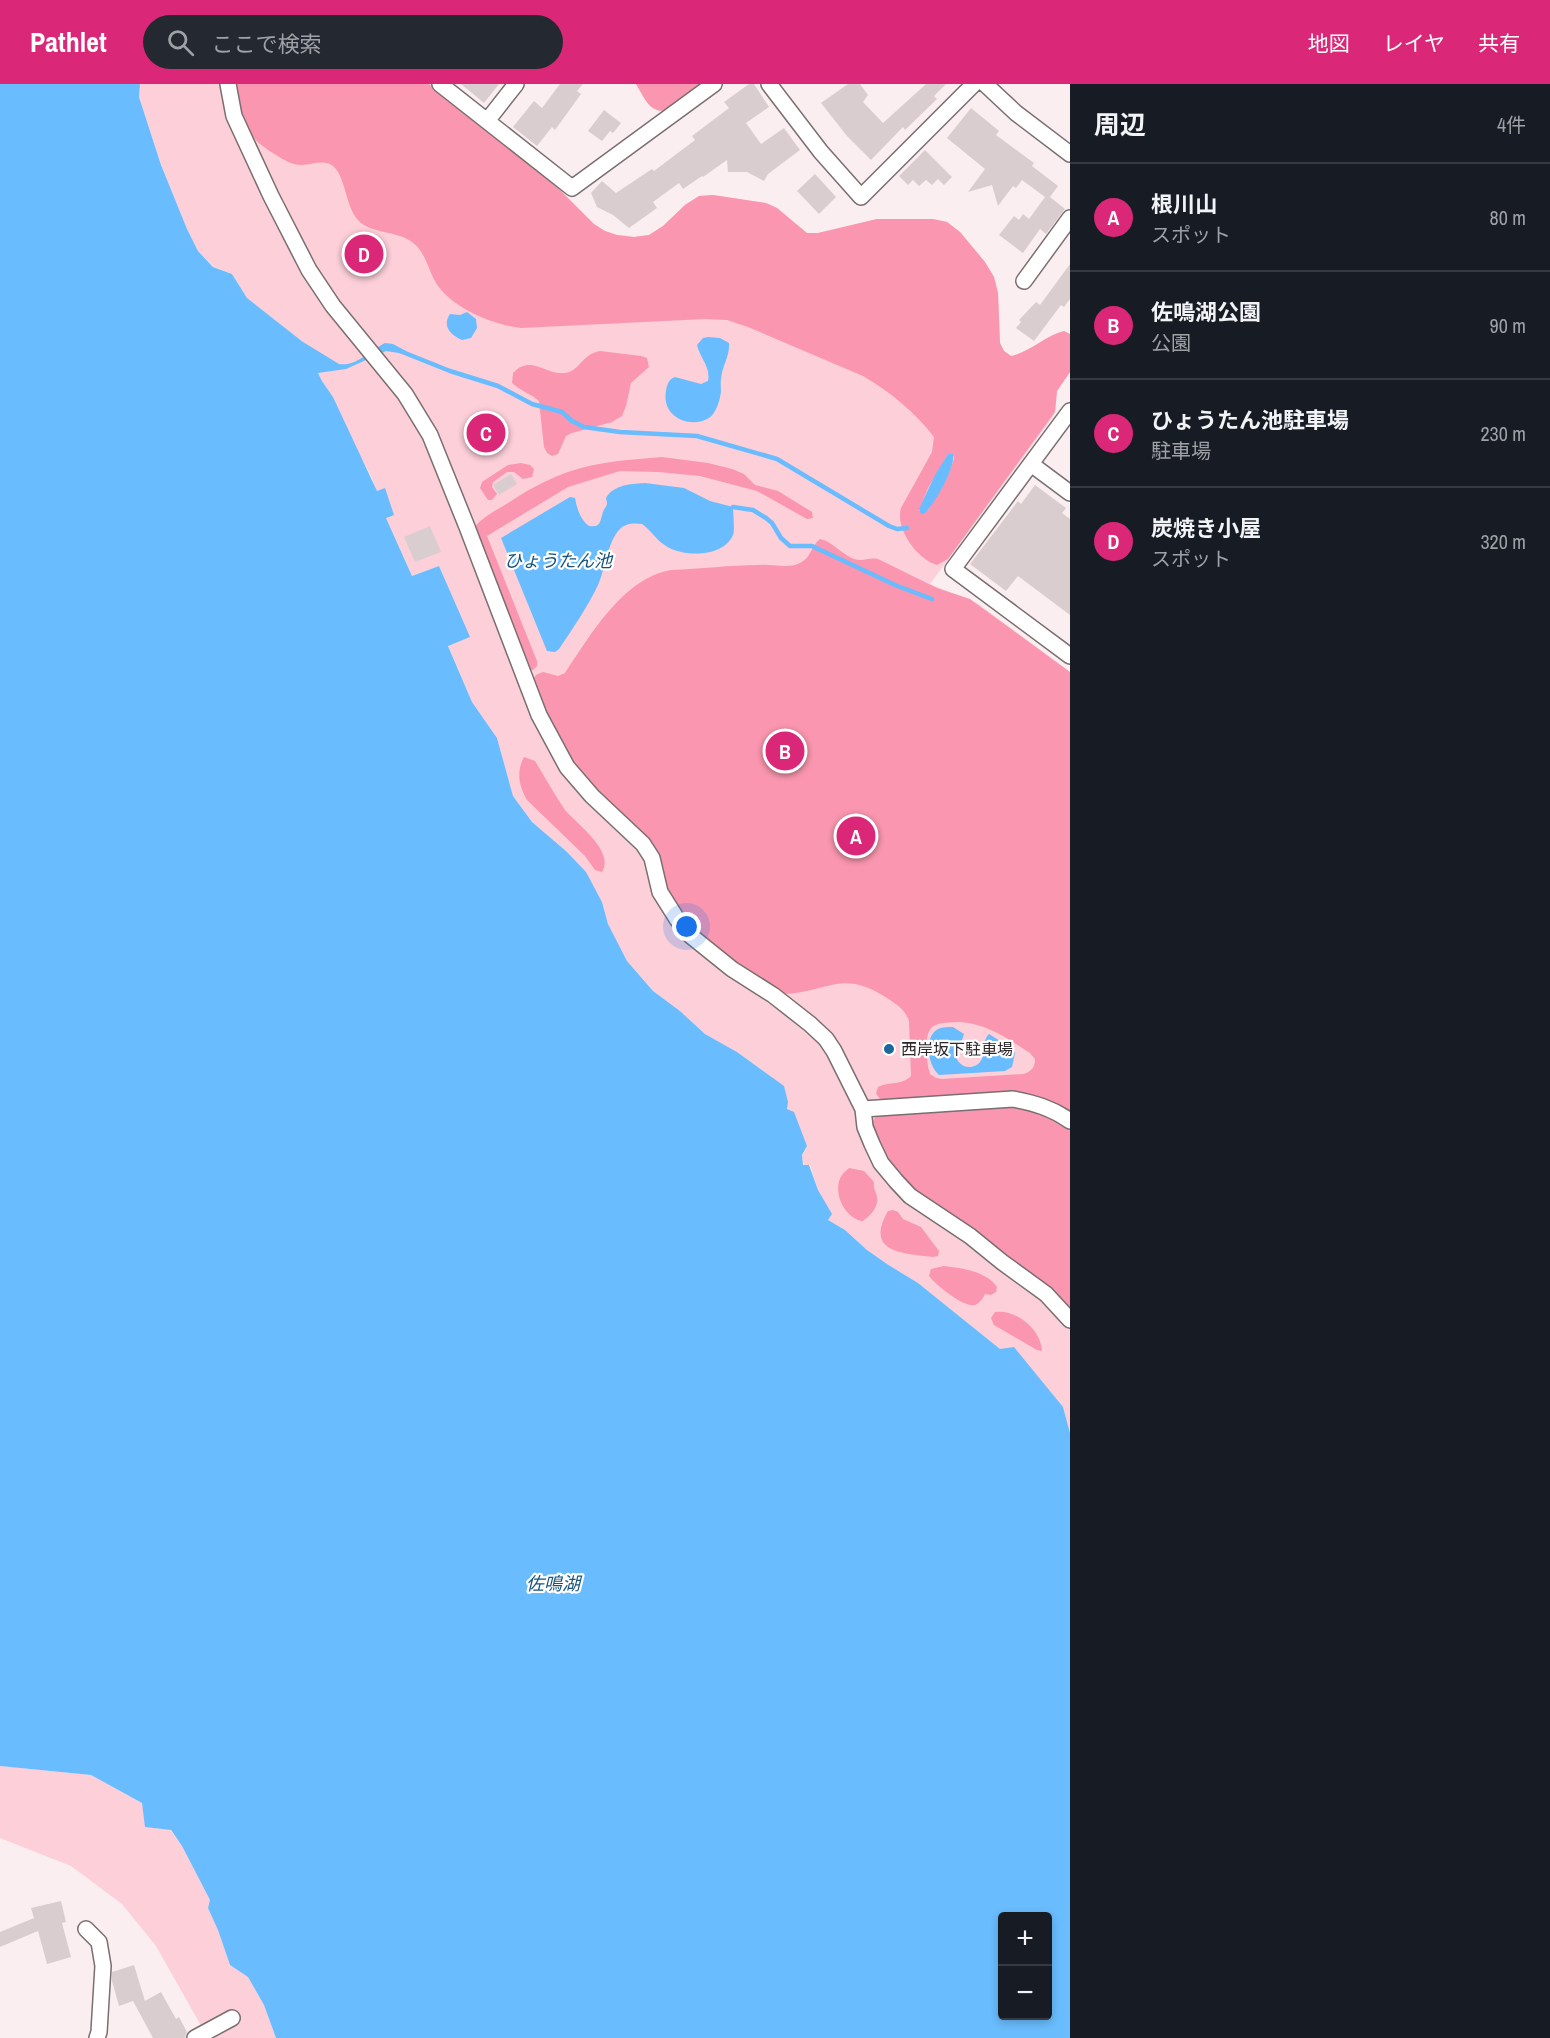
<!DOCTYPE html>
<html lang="ja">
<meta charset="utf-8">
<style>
body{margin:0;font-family:"Archivo Narrow","Noto Sans JP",sans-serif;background:#242831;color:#f1f3f6}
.controls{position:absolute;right:18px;bottom:18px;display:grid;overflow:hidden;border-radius:6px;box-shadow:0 3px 9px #0003}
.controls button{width:54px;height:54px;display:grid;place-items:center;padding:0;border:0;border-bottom:2px solid #363941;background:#171b24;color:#f1f3f6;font:30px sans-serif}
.you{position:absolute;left:687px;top:843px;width:21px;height:21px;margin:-15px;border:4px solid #fff;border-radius:50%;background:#1a73e8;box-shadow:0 0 0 9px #1a73e833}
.badge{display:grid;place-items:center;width:39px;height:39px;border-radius:50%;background:#db2777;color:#fff;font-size:20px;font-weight:700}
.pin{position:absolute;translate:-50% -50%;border:3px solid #fff;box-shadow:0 2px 6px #0006}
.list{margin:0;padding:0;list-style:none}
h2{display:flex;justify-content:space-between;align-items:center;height:78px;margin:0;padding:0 24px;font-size:26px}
h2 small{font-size:20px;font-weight:400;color:#9ea1a6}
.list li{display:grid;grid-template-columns:39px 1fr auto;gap:18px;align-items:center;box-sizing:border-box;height:108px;padding:0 24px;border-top:2px solid #363941}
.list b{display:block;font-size:22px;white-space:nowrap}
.list p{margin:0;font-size:20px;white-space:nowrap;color:#9ea1a6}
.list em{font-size:20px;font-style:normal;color:#9ea1a6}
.icon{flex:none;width:33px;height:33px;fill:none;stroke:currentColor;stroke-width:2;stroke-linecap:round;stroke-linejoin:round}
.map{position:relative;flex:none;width:1070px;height:1954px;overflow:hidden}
header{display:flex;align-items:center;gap:36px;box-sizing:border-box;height:84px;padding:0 30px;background:#db2777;color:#fff}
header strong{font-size:28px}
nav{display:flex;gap:33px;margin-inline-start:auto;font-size:21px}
.search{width:420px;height:54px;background:#242831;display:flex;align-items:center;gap:15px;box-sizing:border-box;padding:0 21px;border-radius:33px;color:#9ea1a6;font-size:22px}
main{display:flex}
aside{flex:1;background:#171b24}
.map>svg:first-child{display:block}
.green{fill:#fccfd9}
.forest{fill:#fa96af;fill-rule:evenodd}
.water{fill:#69bcfd;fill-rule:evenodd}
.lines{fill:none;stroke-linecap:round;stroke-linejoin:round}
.stream{stroke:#69bcfd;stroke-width:4.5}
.building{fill:#dacdd0}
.minor-casing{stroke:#796e70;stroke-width:18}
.minor{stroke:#fff;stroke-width:15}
.poi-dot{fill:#1d679a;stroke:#fff;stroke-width:2}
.labels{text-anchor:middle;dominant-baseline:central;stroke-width:4.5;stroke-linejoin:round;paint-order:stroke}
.poi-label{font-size:16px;fill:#2c2728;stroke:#fff;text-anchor:start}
.water-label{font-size:18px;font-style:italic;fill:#17537e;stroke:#fff}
</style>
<header>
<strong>Pathlet</strong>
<div class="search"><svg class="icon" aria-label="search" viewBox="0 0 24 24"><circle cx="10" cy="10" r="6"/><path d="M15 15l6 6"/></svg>ここで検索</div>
<nav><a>地図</a><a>レイヤ</a><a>共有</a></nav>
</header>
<main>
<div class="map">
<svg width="1070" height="1954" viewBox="0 0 1070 1954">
<rect width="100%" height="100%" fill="#fbeef0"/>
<!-- green -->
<path class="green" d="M140,0H429L551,97L593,140L605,147L617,151L634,153L649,151L663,142L685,121L699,112L713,111L766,119L777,124L807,149H818L877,135H933L947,138L960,148L985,178L994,193L998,209L1000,259L1004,267L1011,272C1030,268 1045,252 1064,247L1070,250V288L1057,307L1055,328L1052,334L930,500L978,520L1070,588V1349L1063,1323L1000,1265L918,1199L887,1180L867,1166L845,1146L828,1136L831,1130L818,1106L810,1081H804L802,1073L807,1062L772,993L737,968L705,950L680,927L653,907L627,877L608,840L602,818L594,803L566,767L532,738L513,712L497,654L472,618L448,561L469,553L439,482L412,492L386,434L372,394L353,358L333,313L322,297L303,258L247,214L232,190L214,183L198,167L187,145L161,81L139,13Z
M0,1682L91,1691L142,1719L146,1743L170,1746L182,1762L210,1816L208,1824L218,1845L230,1881L248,1893L264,1921L276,1954H208L156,1862L122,1820L71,1782L0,1754Z"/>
<!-- forest -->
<path class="forest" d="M235,0H429L551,97L594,140L605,147L617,151L634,153L649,151L663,142L685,121L699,112L713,111L766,119L777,124L807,149H818L877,135H933L947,138L960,148L985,178L994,193L998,209L1000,259L1004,267L1011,272C1030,268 1045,252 1064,247L1070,250V288L1057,307L1055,328L948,475L937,481C917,475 895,445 901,424L932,368L934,353C916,329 889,307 863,292L748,243L727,236L705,235L521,244C493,241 449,223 435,197C428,185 425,167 412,158C397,147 376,150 361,139C345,126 347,94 333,82C324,75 311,81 302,81C292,81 284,76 276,71C243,51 241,37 235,0ZM948,370L954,372V375L947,394L928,426L919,427L928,404Z
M636,0H703L668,26C650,31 644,13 636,0Z
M600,267L641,272L647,274L649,283L631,299L626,322L622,332L612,338L572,349L566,352L558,370L552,372L547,369L544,363L539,317C531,310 521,307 512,299L513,289C531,270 544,291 565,289C579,288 582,270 600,267Z
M662,373L708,379L732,385L744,390L755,401L778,407L812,428L813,434L807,435L757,407L700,392L658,388L620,387L568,403L487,452L537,577V582L533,586H529L474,444C482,433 497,426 508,419C564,382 596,378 662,373Z
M521,379L530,381L534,385L532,393L523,395L514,388H507L493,398L492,403L497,410L492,416H488L480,404L482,398L508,381Z
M820,455C832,457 841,470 854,475C863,478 869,473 878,475L937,504L970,515L1070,588V1028L1062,1023L1039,1013L1013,1008L884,1016L879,1014L876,1009L878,1003C890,997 901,1002 911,992L909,937C905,925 897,921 887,914C843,885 830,907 785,910L736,881L695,848L666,806L657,772L572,680L558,656L532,597L536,591L543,588L558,592L565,589C590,552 623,494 671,486C701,485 730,481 759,481C773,480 788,485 800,479C811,474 811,462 820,455ZM960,938C988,940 1008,955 1030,969L1035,975C1035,983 1032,987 1024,990L942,995L936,994L930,990C927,982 927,974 927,966C925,938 937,939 960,938Z
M524,673L535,677C545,693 554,710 565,726C577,740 615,767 602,788L595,786L585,772L527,716C519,702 516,688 524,673Z
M1013,1022C1035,1026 1052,1032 1070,1045V1227L914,1108L886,1075L872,1045V1038L876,1032L881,1030Z
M849,1084L864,1087L874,1098C873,1105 876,1107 877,1113C879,1123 870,1132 863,1137C845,1135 831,1107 842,1091C844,1088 847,1086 849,1084Z
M893,1126L898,1128L903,1135L921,1143L939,1167L938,1172L933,1173C903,1169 864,1169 888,1127Z
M944,1182C961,1184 986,1187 997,1203L996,1208L991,1211L985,1210C983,1214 980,1219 975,1221C964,1224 936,1201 929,1192L931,1185Z
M995,1228C1016,1225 1041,1245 1042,1267L1037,1266L994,1241L991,1234Z"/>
<!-- water -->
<path class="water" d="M0,0H140L139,13L161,81L187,145L198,167L213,183L232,190L247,214L303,258L339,280C356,283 371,266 385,259L393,260L406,267L405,270L386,267L346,285L318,289L322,297L333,313L377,407L385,404L394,431L386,434L412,492L439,482L470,553L448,562L472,618L497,654L513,712L532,738L566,767L586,788L602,818L608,840L627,877L653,907L680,927L705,950L737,968L784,1002L788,1018L787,1025L794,1028L807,1062L802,1071L803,1081H809L818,1106L832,1130L828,1136L845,1146L867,1166L887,1180L918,1199L1000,1265L1014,1263L1063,1323L1070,1349V1954H276L264,1921L248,1893L230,1881L218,1846L208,1824L210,1816L182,1762L171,1746L145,1743L142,1719L91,1691L0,1682ZM1002,1832H1048V1932H1002Z
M467,228L476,235L477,244L471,254L462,256C450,251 442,242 450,230L460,231Z
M708,253L720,254L729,259C730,272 722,282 721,295C720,301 722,307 720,313C719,319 715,330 709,334C691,345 661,334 666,307C667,300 669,295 675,293L701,300L708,297C711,283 700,274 697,261L703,254Z
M948,370H953C956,383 934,421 924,430H921L919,425L935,391Z
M645,399L684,404L710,417L733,423C733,429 735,447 733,451C723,474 683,473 666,462C656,456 651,446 642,440C634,439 626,439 620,445C608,456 605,486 598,501C587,524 573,544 559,565L555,568L547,567L501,454L570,413L575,414C577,425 580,435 589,442C601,444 600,437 603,428C604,424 606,424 607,420C607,413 604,416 608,411C617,400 633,400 645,399Z
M953,943L964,950L962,956C945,966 962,992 978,980C987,974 981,957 989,950L1011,964L1015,969L1012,983L1005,987L939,991C928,982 923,953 938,945C942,943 948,943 953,943Z"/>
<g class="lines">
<!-- stream -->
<path class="stream" d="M400,267L450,287L498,302L532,320L562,328L572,337L584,343L620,348L697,352L777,375L889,442L897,445L907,444
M733,423L753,426L766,434L772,439L781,454L790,462H812L895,501L932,515"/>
</g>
<!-- building -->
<path class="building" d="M461,0H499L484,19Z
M560,0H583L577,7L581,10L555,46L552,43L537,62L513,43L534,17L542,24Z
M749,0H754L769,23L746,39L761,60L784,44L800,66L768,90L764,97L747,88H728L727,76L703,93L702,92L683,105L679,99L653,118L657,124L629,144L613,131L597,123L591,109L602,97L616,109L652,85L654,87L695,56L692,52L729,24L724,18Z
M848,0H860L868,11L863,18L883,39L926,0H946L934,12L937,15L905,46L903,43L871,76L847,52L821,19Z
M971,24L999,47L996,51L1034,79L1032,82L1058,102L1050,113L1065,125L1046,150L1040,145L1023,169L999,151L1014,132L1019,136L1023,130L1029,135L1045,113L1022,96L1016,104L1013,102L998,122L992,101L968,108L985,85L947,54Z
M604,26L621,39L613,49L610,47L602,57L588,47Z
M925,66L952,93L944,101L938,95L932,101L926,96L919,102L913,96L908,101L899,92Z
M815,90L836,113L819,130L797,107Z
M1070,180V215L1064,223L1061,221L1034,257L1016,244L1021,238L1019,236L1036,218L1040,221Z
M511,390L517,400L499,411L493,401Z
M1035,401L1066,424L1062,429L1070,435V531L1018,492L1006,507L970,480L1018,417L1021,420Z
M430,442L441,468L415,478L404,453Z
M61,1817L66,1838L62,1839L71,1873L47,1880L38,1847L0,1863V1848L34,1834L31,1824Z
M134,1881L145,1917L161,1908L176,1935L179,1933L187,1948L185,1954H153L133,1917L119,1922L112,1897V1888Z"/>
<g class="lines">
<!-- minor casing -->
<g class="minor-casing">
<path id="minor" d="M228,0L234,32L271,112L309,186L333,222L405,310L430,351L467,443L539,631L567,683L592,712L643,760L652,774L660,808L677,835L691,852L732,885L773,911L810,940L826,955L834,967L863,1025L865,1043L872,1060L881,1079L896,1097L910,1112L970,1152L1002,1178L1046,1210L1070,1236
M440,0L572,104L714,0
M769,0L821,68L861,113L974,0
M985,0L1016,29L1070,70
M487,37L516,0
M1024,197L1070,134
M1070,327L953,485L1070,572
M1031,380L1070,409
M863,1025L1013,1015C1034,1019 1052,1024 1070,1037
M86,1845L99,1858L103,1882L99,1948L97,1954
M195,1954L232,1934"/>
</g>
<!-- minor -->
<use href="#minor" class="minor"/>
</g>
<!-- markers -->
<circle class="poi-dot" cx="889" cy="965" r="6"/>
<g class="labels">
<!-- poi labels -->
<g class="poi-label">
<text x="901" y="965">西岸坂下駐車場</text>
</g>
<!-- water labels -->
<g class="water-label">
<text x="558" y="476">ひょうたん池</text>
<text x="553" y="1499">佐鳴湖</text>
</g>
</g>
</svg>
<div class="controls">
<button>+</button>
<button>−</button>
</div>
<div class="you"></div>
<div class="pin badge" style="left:856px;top:752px">A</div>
<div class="pin badge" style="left:785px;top:667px">B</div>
<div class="pin badge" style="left:486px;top:349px">C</div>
<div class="pin badge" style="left:364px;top:170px">D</div>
</div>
<aside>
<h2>周辺<small>4件</small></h2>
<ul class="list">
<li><span class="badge">A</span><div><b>根川山</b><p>スポット</p></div><em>80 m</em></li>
<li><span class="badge">B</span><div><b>佐鳴湖公園</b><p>公園</p></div><em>90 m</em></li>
<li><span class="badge">C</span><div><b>ひょうたん池駐車場</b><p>駐車場</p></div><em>230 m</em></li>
<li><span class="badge">D</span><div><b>炭焼き小屋</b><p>スポット</p></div><em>320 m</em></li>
</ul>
</aside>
</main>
